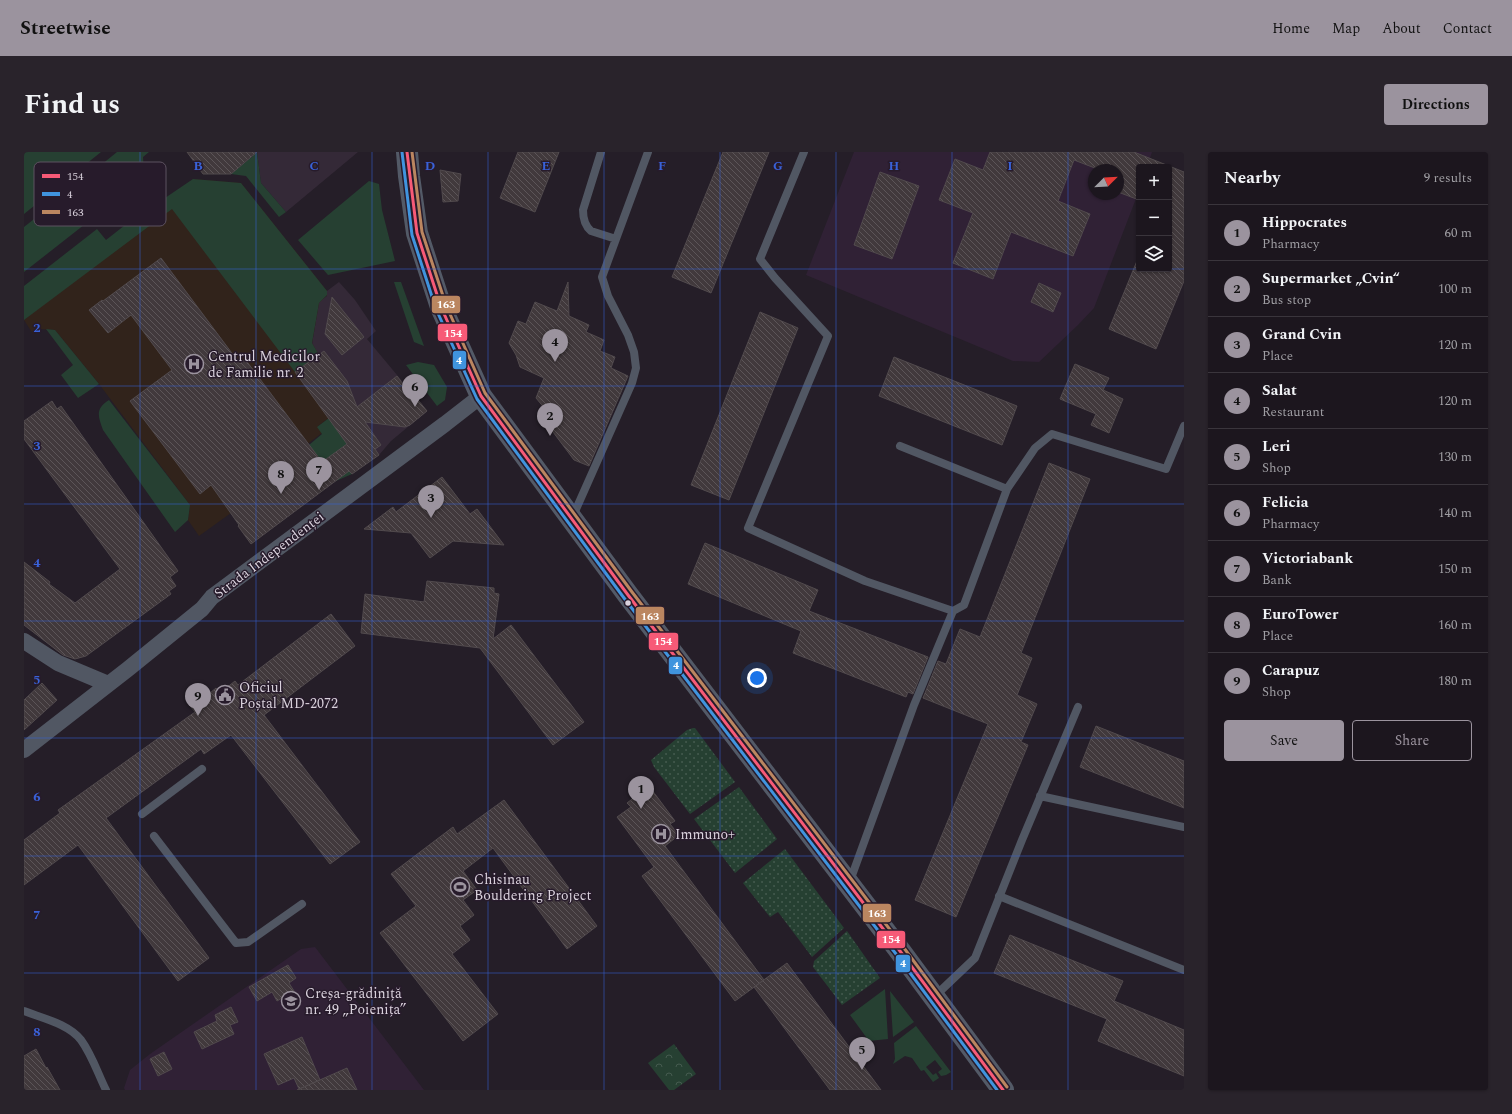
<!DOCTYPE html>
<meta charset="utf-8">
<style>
body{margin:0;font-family:Spectral,serif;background:#29232b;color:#f1f3f6}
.controls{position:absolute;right:12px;top:12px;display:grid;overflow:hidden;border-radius:4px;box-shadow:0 1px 3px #0004}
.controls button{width:36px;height:36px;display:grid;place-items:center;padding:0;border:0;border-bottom:1px solid #3a353c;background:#1c161e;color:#f1f3f6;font:20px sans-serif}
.compass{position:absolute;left:1064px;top:12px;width:36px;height:36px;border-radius:50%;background:#1c161e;box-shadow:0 1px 3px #0004;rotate:66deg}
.you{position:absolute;left:733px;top:526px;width:14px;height:14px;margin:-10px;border:3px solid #fff;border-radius:50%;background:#1a73e8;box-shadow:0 0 0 6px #1a73e833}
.badge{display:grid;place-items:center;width:26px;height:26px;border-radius:50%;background:#9b939e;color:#111;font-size:13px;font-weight:700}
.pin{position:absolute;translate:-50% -33px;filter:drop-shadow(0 1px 2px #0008)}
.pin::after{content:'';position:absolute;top:21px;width:14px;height:12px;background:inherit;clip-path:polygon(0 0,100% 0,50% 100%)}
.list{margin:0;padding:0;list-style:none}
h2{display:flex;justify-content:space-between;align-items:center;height:52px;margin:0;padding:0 16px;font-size:17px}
h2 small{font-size:13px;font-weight:400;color:#a09fa4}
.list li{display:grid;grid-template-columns:26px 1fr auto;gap:12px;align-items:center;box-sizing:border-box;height:56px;padding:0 16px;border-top:1px solid #3a353c}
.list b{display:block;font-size:15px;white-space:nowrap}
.list p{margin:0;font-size:13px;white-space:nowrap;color:#a09fa4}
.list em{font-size:13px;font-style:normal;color:#a09fa4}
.actions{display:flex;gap:8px;padding:12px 16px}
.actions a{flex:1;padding:9px 0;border:1px solid #9b939e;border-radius:4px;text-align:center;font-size:14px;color:#9b939e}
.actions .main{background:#9b939e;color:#111}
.icon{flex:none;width:22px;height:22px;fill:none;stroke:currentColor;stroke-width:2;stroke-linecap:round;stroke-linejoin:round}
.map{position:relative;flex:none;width:1160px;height:938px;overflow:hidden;border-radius:4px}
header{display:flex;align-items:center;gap:24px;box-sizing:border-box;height:56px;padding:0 20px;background:#9b939e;color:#111}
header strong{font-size:19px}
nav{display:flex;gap:22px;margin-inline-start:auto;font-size:14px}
.intro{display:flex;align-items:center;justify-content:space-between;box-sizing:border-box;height:96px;padding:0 24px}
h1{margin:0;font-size:28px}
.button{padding:10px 18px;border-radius:4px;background:#9b939e;color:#111;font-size:14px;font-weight:700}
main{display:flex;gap:24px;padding:0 24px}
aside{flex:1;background:#1c161e;border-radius:4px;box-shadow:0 1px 3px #0004}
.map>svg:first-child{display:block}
.commercial{fill:#342937}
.built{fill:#302135;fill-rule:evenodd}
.medical{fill:#31231b}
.grass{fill:url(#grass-dots)}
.park{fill:url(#park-crowns)}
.garden{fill:#264032}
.building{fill:url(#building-back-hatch);stroke:#514a4d}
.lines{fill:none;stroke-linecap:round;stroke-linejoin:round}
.lane{stroke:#515763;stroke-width:8}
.street{stroke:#515763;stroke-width:16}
.secondary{stroke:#535a67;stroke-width:22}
.bus-1-casing{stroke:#271b2b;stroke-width:6}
.bus-2-casing{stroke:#271b2b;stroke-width:6}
.bus-3-casing{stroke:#271b2b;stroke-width:6}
.bus-1{stroke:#f75a77;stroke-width:3}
.bus-2{stroke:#4094de;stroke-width:3}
.bus-3{stroke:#bb8660;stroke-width:3}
.grid{fill:none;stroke:#3962d9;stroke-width:1;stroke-opacity:0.55}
.bus-dot{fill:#dad2dd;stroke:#271b2b;stroke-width:1.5}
.labels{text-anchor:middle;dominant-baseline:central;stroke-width:3;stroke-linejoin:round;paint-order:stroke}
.poi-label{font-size:14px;fill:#dad2dd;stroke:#271b2b;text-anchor:start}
.street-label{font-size:14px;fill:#dad2dd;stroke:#271b2b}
.key{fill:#271b2b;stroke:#5d5260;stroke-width:1}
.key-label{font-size:11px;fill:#dad2dd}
.grid-label{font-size:13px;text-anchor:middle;font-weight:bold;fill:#3962d9;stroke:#271b2b;stroke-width:3;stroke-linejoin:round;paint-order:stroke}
.line-badge{stroke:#271b2b;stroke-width:1.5}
.badge-label{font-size:11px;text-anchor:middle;font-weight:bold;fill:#fff}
</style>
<header>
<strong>Streetwise</strong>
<nav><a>Home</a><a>Map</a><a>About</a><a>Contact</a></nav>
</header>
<div class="intro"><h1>Find us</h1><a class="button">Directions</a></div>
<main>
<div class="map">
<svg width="1160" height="938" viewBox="0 0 1160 938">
<defs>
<pattern id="grass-dots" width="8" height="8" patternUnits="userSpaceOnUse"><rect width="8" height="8" fill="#264032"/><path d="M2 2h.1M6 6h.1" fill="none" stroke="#455b4f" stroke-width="1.8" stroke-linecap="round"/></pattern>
<pattern id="park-crowns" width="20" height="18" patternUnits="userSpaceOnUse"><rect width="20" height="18" fill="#264032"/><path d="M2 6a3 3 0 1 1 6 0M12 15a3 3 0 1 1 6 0" fill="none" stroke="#455b4f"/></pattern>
<pattern id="building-back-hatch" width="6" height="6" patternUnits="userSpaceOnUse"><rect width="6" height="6" fill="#41393c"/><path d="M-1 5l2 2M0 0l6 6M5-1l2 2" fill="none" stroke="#5c5558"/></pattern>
</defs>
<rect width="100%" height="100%" fill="#251e28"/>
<!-- commercial -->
<path class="commercial" d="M233,0H334L262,60L237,31Z
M315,130L331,148L352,179L343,187L403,259L367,289L355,303L328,322L312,300L323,292L271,220L288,192L295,150L303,144V139Z"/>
<!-- built -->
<path class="built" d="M830,0H1128L1123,15H1115L1113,44L1070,156L1054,173L1015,210L989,209L782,123ZM1070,18H1094V42H1070Z
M291,795L400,938H101L100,936L106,918L126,902L277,797Z"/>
<!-- medical -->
<path class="medical" d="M169,27L217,31L303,139V143L295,151L288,191L295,203L272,220L305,266L294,274L298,281L202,354L207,361L175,384L164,368L166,353L75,232L31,178L16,177L9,182L0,168Z"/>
<!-- grass -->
<path class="grass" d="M669,576H671L711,630L666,662L630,615L627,608L663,578Z
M715,635L753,687L711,721L670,667Z
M761,697L820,776L788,805L754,760L746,765L719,731Z
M823,779L856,826L818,853L789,815L790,809Z"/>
<!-- park -->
<path class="park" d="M650,892L672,922L650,938H645L624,911Z"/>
<!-- garden -->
<path class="garden" d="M0,0H77L0,62Z
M93,0H125L119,5L120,21L113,11L63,51L50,35Z
M228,0H233L237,31L262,60L255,65L222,24L207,22L229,4Z
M169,27L217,31L303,139V143L295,151L288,191L295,203L271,220L148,57L0,168V134L73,77L82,88L138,44L141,46Z
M345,29L355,32L358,58L371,109L304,123L274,88Z
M43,41L65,69L0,120V75Z
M370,130H377L400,194L390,190Z
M22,177L31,178L75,232L54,246L37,223L49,213Z
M394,210L410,213L423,235L421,248L413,254L382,213Z
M85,248L166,353L164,368L151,380L79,278C74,264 71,257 85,248Z
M305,266L323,292L312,300L328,322L312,329L285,293L298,282L293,275Z
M861,837L864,887L845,889L826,863Z
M866,839L890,870L869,885Z
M892,874L927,920L922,923L917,924L914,920L918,917L911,908L902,915L909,923L912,921L915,926L909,930L900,918L897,919L888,906L881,904L869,912L871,907L870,891Z"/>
<!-- building -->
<path class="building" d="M163,0H233L207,22H179Z
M494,0H535L511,60L476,46Z
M699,0H745L687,141L648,125Z
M966,0H1110L1160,20V129L1132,197L1085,177L1115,104V117H1145V15H1115V48L1094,40V18H1076L1050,8L1034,49L1066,62L1049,104L987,80L969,127L929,111L949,61L915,48L931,7L959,18Z
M416,18L437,22L434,49L419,50Z
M856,20L895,34L868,107L830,93Z
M137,106L216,212L221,207L298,310L323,292L271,220L300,199L323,229L333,255L373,224L388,244L390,243L403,259L386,273L381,275L341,270L357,293L351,297L355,303L328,322L325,319L227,392L214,374L215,373L187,333L176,342L106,249L148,218L107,163L84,181L65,158L78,148L79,149Z
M544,130L545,164L565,173L562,180L580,188L576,199L591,205L587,216L604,224L565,314L550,308L526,276L527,264L512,246L520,226L496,215L492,203L485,191L494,169L502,172L511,150L533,159Z
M1015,131L1037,141L1029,160L1007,150Z
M308,145L340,185L318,203L301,182Z
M736,160L774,176L705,348L667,333Z
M870,205L993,254L978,293L855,244Z
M1051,212L1085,226L1079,238L1099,247L1085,281L1067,273L1072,262L1036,247Z
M28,249L33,257L37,254L154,419L146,425L152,434L145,439L147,442L62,504L51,507L39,503L0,473V410L26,430L25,432L51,451L96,417L0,287V269Z
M1025,311L1066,327L997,501L1008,506L993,543L1013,552L997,590L1004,593L932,765L891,748L964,572L899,546L914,509L922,512L936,477L956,485Z
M418,325L446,362L453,357L480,393L429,389L406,406L387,381L340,377L369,355L372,360Z
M681,391L794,438L785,459L904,505L889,542L884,540L882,545L769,501L777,479L664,432Z
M403,429L470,436V441L475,442L469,487L487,473L560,570L529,593L456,496L337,481L341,442L400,450Z
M307,462L331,494L240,563L336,690L306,712L207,583L180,602L177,597L82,666L185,806L154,829L54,693L0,733V688L36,661L34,658L171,560L164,551L177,541L180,546L192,536L196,541L211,529L214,533Z
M18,531L33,548L0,578V548Z
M1072,574L1160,609V656L1056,615Z
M621,637L628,638L651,669L646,672L655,683L641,694L740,828L711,849L618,724L630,715L593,665L607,655L603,651Z
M480,648L573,774L543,797L469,696L439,719L453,738L439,748L450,763L436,774L446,788L428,802L474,862L439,889L356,781L392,754L367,722L429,675L433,682Z
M986,783L1099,829L1090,849L1160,878V924L1074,889L1083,867L970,821Z
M763,811L857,938H806L730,835Z
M264,813L272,826L265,831L270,839L253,849L248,840L233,849L225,835Z
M207,855L214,870L206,873L210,882L178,897L170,880L193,869L191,863Z
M278,885L296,928L275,937L270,926L254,933L240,902Z
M12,897L22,916L23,915L36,938H0V904Z
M140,900L148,917L134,924L126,907Z
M323,916L333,938H273Z"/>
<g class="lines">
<!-- lane -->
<path class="lane" d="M577,0L559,58C559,65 560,73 567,79L592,87
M780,0L736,107L751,126L804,184L724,376L841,429L929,459L940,453L983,337L1011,296L1028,282L1142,317L1160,274
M876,294L983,337
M549,364L608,231L612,216L610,200L604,183L584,144L578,125L624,0
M1016,644L1160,675
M118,662L178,617
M130,684L212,791L224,790L278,752
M826,729L890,553L929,459
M975,744L1160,818
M911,844L951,806L998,688L1054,555
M0,859C18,866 45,872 57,888C68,903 74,922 82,938"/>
<!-- street -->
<path class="street" d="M0,489L34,511L84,532
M0,598L104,517L178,457L188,445L421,272L457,244"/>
<!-- secondary -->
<path class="secondary" d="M383,0L385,24L393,81L417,155L457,244L604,443L876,799L979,938"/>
<!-- bus-1 casing -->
<g class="bus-1-casing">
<path id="bus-1" d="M383,0L393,81L417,155L457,244L604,443L876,799L979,938"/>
</g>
<!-- bus-2 casing -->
<g class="bus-2-casing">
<path id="bus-2" d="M378,0L388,83L412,157L453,247L600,446L872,802L973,938"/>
</g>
<!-- bus-3 casing -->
<g class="bus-3-casing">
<path id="bus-3" d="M388,0L398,80L422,153L461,241L608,440L880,796L983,935"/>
</g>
<!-- bus-1 -->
<use href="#bus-1" class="bus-1"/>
<!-- bus-2 -->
<use href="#bus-2" class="bus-2"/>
<!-- bus-3 -->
<use href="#bus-3" class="bus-3"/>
</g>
<!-- grid -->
<path class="grid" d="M116,0V938M232,0V938M348,0V938M464,0V938M580,0V938M696,0V938M812,0V938M928,0V938M1044,0V938M0,117H1160M0,234H1160M0,352H1160M0,469H1160M0,586H1160M0,704H1160M0,821H1160"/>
<!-- icons -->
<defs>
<g id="hospital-ring" transform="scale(1)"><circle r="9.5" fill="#271b2b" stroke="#9b939e" stroke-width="1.5"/><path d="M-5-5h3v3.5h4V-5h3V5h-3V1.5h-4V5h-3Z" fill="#9b939e"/></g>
<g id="civic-ring" transform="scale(1)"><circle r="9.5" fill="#271b2b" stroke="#9b939e" stroke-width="1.5"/><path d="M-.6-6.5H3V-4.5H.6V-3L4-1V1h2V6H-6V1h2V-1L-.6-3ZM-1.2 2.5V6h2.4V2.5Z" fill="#9b939e"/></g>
<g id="stadium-ring" transform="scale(1)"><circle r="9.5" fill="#271b2b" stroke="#9b939e" stroke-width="1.5"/><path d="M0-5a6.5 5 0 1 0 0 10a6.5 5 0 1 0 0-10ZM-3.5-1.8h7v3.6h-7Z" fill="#9b939e"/></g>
<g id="school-ring" transform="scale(1)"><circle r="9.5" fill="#271b2b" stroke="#9b939e" stroke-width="1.5"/><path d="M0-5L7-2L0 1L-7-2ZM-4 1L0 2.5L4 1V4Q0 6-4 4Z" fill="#9b939e"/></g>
</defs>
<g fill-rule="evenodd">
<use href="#hospital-ring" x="170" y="212"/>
<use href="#civic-ring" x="201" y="543"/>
<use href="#hospital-ring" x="637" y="682"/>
<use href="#stadium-ring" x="436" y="735"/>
<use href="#school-ring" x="267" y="849"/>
</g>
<!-- markers -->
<circle class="bus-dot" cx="604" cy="451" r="3.5"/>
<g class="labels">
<!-- poi labels -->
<g class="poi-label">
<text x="184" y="204">Centrul Medicilor<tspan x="184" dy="16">de Familie nr. 2</tspan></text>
<text x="215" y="535">Oficiul<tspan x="215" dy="16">Poștal MD-2072</tspan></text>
<text x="651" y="682">Immuno+</text>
<text x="450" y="727">Chisinau<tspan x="450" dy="16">Bouldering Project</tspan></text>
<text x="281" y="841">Creșa-grădiniță<tspan x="281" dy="16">nr. 49 „Poienița”</tspan></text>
</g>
<!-- street labels -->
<g class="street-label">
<text transform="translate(245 403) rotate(-37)">Strada Independenței</text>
</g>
</g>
<!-- legend -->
<rect x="10" y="10" width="132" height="64" rx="6" class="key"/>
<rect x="18" y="22" width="18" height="4" fill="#f75a77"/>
<rect x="18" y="40" width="18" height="4" fill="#4094de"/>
<rect x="18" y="58" width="18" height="4" fill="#bb8660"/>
<g class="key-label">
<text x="43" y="28">154</text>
<text x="43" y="46">4</text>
<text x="43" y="64">163</text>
</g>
<g class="grid-label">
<text x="174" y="18">B</text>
<text x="290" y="18">C</text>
<text x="406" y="18">D</text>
<text x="522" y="18">E</text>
<text x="638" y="18">F</text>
<text x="754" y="18">G</text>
<text x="870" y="18">H</text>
<text x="986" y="18">I</text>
<text x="13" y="180">2</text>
<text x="13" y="298">3</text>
<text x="13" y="415">4</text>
<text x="13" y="532">5</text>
<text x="13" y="649">6</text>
<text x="13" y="767">7</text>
<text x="13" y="884">8</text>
</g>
<g class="line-badge">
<rect x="407" y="143" width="30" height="19" rx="4" fill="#bb8660"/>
<rect x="413" y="171" width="31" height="19" rx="4" fill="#f75a77"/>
<rect x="428" y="198" width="15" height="20" rx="4" fill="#4094de"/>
<rect x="611" y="454" width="30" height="19" rx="4" fill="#bb8660"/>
<rect x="624" y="480" width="31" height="19" rx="4" fill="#f75a77"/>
<rect x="644" y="504" width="15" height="19" rx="4" fill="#4094de"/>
<rect x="838" y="751" width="30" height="20" rx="4" fill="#bb8660"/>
<rect x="852" y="778" width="30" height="19" rx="4" fill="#f75a77"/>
<rect x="871" y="802" width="16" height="19" rx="4" fill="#4094de"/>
</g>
<g class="badge-label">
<text x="422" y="156">163</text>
<text x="429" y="185">154</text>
<text x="435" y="212">4</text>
<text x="626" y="468">163</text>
<text x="639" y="493">154</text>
<text x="652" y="517">4</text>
<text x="853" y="765">163</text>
<text x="867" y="791">154</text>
<text x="879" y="815">4</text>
</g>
</svg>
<div class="controls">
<button>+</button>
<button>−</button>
<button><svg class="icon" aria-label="layers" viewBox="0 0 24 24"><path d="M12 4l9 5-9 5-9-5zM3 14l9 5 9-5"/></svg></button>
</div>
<svg class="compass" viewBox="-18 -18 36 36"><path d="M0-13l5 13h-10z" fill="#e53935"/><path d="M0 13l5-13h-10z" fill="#a09fa4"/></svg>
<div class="you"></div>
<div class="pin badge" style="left:617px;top:657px">1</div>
<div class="pin badge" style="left:526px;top:284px">2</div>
<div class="pin badge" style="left:407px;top:366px">3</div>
<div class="pin badge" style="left:531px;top:210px">4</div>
<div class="pin badge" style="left:838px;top:918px">5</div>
<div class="pin badge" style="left:391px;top:255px">6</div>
<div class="pin badge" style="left:295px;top:338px">7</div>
<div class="pin badge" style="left:257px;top:342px">8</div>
<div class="pin badge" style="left:174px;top:564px">9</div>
</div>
<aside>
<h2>Nearby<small>9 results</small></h2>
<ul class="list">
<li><span class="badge">1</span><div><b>Hippocrates</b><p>Pharmacy</p></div><em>60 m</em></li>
<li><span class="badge">2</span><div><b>Supermarket „Cvin“</b><p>Bus stop</p></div><em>100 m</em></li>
<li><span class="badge">3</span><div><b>Grand Cvin</b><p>Place</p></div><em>120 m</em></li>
<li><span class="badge">4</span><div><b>Salat</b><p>Restaurant</p></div><em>120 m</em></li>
<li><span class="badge">5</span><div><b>Leri</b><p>Shop</p></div><em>130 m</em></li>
<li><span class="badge">6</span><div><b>Felicia</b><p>Pharmacy</p></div><em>140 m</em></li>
<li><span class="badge">7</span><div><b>Victoriabank</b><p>Bank</p></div><em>150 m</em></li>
<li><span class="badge">8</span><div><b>EuroTower</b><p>Place</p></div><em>160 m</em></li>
<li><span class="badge">9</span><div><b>Carapuz</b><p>Shop</p></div><em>180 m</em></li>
</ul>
<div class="actions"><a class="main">Save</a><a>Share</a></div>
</aside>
</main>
